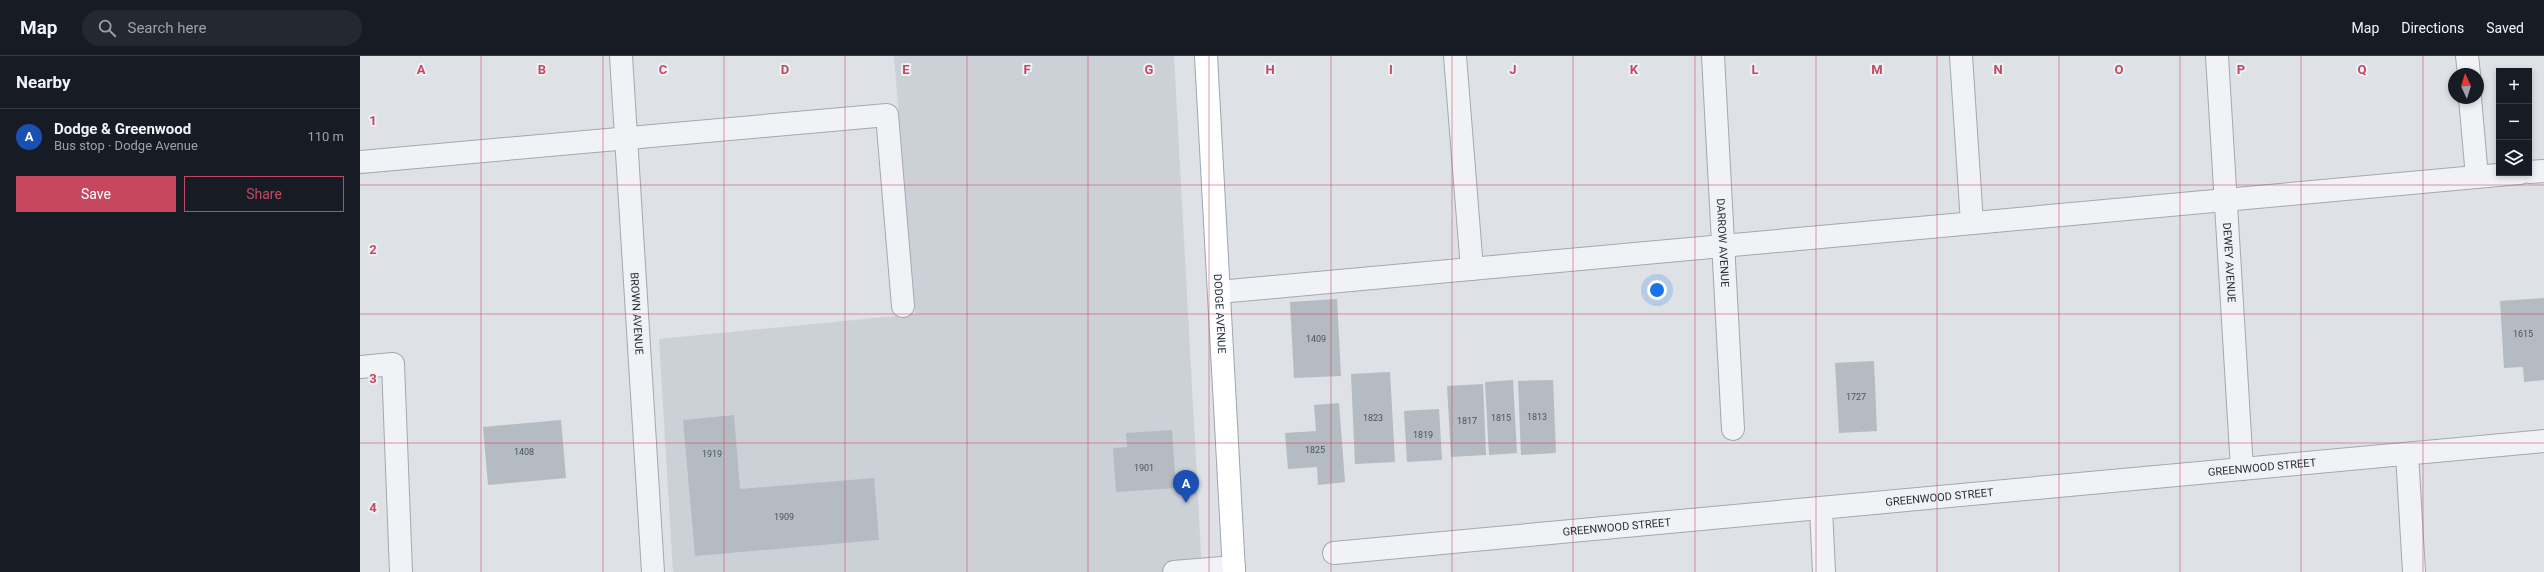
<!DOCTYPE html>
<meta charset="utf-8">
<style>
body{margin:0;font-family:Roboto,sans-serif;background:#242831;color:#f1f3f6}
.controls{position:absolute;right:12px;top:12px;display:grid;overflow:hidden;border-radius:0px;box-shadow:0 2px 6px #0003}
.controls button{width:36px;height:36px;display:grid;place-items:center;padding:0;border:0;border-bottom:1px solid #363941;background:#171b24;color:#f1f3f6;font:20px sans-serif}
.compass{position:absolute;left:2088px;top:12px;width:36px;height:36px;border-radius:50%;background:#171b24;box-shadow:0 2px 6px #0003;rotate:356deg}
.you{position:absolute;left:1297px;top:234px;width:14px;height:14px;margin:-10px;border:3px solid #fff;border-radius:50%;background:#1a73e8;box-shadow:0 0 0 6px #1a73e833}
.badge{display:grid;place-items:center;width:26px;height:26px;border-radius:50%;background:#c64860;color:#fff;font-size:13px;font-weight:700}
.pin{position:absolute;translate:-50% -33px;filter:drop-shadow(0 1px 2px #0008)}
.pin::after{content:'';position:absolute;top:21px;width:14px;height:12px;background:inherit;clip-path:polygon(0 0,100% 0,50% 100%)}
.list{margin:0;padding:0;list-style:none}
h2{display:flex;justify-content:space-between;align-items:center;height:52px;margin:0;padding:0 16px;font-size:17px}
h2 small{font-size:13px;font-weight:400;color:#9ea1a6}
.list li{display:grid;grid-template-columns:26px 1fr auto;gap:12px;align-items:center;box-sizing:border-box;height:56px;padding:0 16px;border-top:1px solid #363941}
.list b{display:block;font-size:15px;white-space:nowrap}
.list p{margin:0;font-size:13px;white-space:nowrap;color:#9ea1a6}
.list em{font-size:13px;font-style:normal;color:#9ea1a6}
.actions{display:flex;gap:8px;padding:12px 16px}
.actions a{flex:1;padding:9px 0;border:1px solid #c64860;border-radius:0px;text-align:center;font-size:14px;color:#c64860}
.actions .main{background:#c64860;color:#fff}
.icon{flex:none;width:22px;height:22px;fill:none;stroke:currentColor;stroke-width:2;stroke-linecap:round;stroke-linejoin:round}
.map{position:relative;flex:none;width:2184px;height:516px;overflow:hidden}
header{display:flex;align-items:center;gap:24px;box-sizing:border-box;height:56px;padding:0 20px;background:#171b24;border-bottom:1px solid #363941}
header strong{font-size:19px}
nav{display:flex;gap:22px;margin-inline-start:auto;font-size:14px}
.search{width:280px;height:36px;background:#242831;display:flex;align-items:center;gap:10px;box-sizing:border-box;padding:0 14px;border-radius:22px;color:#9ea1a6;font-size:15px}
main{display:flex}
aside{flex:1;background:#171b24}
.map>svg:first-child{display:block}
.built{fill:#ccd1d8}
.building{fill:#b5bbc3}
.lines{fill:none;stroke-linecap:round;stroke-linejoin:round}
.minor-casing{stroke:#a4a8b0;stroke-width:24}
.major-casing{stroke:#9ea6b1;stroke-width:24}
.minor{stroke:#f0f2f5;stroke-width:22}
.major{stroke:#fff;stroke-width:22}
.grid{fill:none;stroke:#c64860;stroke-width:1;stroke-opacity:0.55}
.labels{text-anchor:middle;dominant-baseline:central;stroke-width:4;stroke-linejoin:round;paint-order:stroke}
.number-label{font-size:9px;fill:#4b535e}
.street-label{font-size:11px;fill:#28303c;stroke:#edf0f4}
.grid-label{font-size:13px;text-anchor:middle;font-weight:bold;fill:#c64860;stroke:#edf0f4;stroke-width:4;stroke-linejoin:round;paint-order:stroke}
</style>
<header>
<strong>Map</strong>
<div class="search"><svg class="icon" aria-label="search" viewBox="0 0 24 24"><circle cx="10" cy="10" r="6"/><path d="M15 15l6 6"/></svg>Search here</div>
<nav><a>Map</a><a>Directions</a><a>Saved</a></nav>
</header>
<main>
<aside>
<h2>Nearby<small></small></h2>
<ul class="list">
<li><span class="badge" style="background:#1a4fb4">A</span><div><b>Dodge &amp; Greenwood</b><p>Bus stop · Dodge Avenue</p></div><em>110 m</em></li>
</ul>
<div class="actions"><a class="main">Save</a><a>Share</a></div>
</aside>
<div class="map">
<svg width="2184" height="516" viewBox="0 0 2184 516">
<rect width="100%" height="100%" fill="#dee1e6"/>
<!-- built -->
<path class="built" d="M534,0H814L842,516H313L299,283L555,258Z"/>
<!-- building -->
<path class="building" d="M2184,242V324L2164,326L2163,311L2144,312L2140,245Z
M977,243L981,320L934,322L930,246Z
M1514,305L1517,375L1479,377L1475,307Z
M1030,316L1035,406L995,408L991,318Z
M1153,324L1157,397L1129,399L1125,326Z
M1193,324L1196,397L1161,399L1158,325Z
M1123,328L1126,399L1091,401L1087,330Z
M979,347L985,426L958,429L957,411L928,413L925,377L956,375L954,349Z
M1079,353L1082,404L1047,406L1044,355Z
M374,359L380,433L514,422L519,484L335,500L323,364Z
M201,364L206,422L128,429L123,371Z
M812,374L816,432L756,436L753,392L767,391L766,377Z"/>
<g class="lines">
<!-- minor casing -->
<g class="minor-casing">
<g id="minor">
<path id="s1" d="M261,0L293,516"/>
<path d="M1095,0L1112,213"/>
<path id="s2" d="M1353,0L1373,373"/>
<path d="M1601,0L1612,167"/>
<path id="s3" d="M1857,0L1882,413"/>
<path d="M2107,0L2109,18"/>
<path d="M2110,42L2117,121"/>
<path d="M0,106L527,59L543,250"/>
<path d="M2169,116L2184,115"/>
<path d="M859,236L2160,117"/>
<path d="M0,311L33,308L41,516"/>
<path d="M2047,398L2054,516"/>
<path d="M1461,452L1464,516"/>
<path id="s4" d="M974,497L2184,385"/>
<path d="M814,516L874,511"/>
</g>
</g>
<!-- major casing -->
<g class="major-casing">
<g id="major">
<path id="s5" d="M846,0L874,516"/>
</g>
</g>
<!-- minor -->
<use href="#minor" class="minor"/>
<!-- major -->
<use href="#major" class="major"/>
</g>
<!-- grid -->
<path class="grid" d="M121,0V516M243,0V516M364,0V516M485,0V516M607,0V516M728,0V516M849,0V516M971,0V516M1092,0V516M1213,0V516M1335,0V516M1456,0V516M1577,0V516M1699,0V516M1820,0V516M1941,0V516M2063,0V516M0,129H2184M0,258H2184M0,387H2184"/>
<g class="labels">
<!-- number labels -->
<g class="number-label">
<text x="2163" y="278">1615</text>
<text x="956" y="283">1409</text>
<text x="1496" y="341">1727</text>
<text x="1177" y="361">1813</text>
<text x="1013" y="362">1823</text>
<text x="1141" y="362">1815</text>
<text x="1107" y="365">1817</text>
<text x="1063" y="379">1819</text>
<text x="955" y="394">1825</text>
<text x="164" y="396">1408</text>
<text x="352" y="398">1919</text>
<text x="784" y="412">1901</text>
<text x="424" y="461">1909</text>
</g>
<!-- street labels -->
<g class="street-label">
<text stroke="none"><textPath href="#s2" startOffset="187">DARROW AVENUE</textPath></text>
<text stroke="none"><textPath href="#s3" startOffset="207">DEWEY AVENUE</textPath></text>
<text stroke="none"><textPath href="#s1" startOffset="258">BROWN AVENUE</textPath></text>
<text stroke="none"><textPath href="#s5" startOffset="258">DODGE AVENUE</textPath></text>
<text stroke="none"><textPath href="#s4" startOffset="932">GREENWOOD STREET</textPath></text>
<text stroke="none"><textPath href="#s4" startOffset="608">GREENWOOD STREET</textPath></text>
<text stroke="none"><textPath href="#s4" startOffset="284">GREENWOOD STREET</textPath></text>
</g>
</g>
<g class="grid-label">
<text x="61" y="18">A</text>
<text x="182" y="18">B</text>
<text x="303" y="18">C</text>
<text x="425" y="18">D</text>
<text x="546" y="18">E</text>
<text x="667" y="18">F</text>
<text x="789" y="18">G</text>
<text x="910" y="18">H</text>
<text x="1031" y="18">I</text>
<text x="1153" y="18">J</text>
<text x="1274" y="18">K</text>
<text x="1395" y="18">L</text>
<text x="1517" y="18">M</text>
<text x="1638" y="18">N</text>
<text x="1759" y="18">O</text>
<text x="1881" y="18">P</text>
<text x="2002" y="18">Q</text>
<text x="13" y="69">1</text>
<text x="13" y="198">2</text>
<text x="13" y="327">3</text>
<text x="13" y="456">4</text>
</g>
</svg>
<div class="controls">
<button>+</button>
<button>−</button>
<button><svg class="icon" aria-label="layers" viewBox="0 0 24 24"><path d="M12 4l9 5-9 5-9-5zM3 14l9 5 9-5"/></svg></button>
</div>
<svg class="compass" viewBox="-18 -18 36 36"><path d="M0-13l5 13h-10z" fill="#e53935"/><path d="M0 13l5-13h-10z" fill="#9ea1a6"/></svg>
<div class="you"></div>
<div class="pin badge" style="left:826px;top:447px;background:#1a4fb4">A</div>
</div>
</main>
